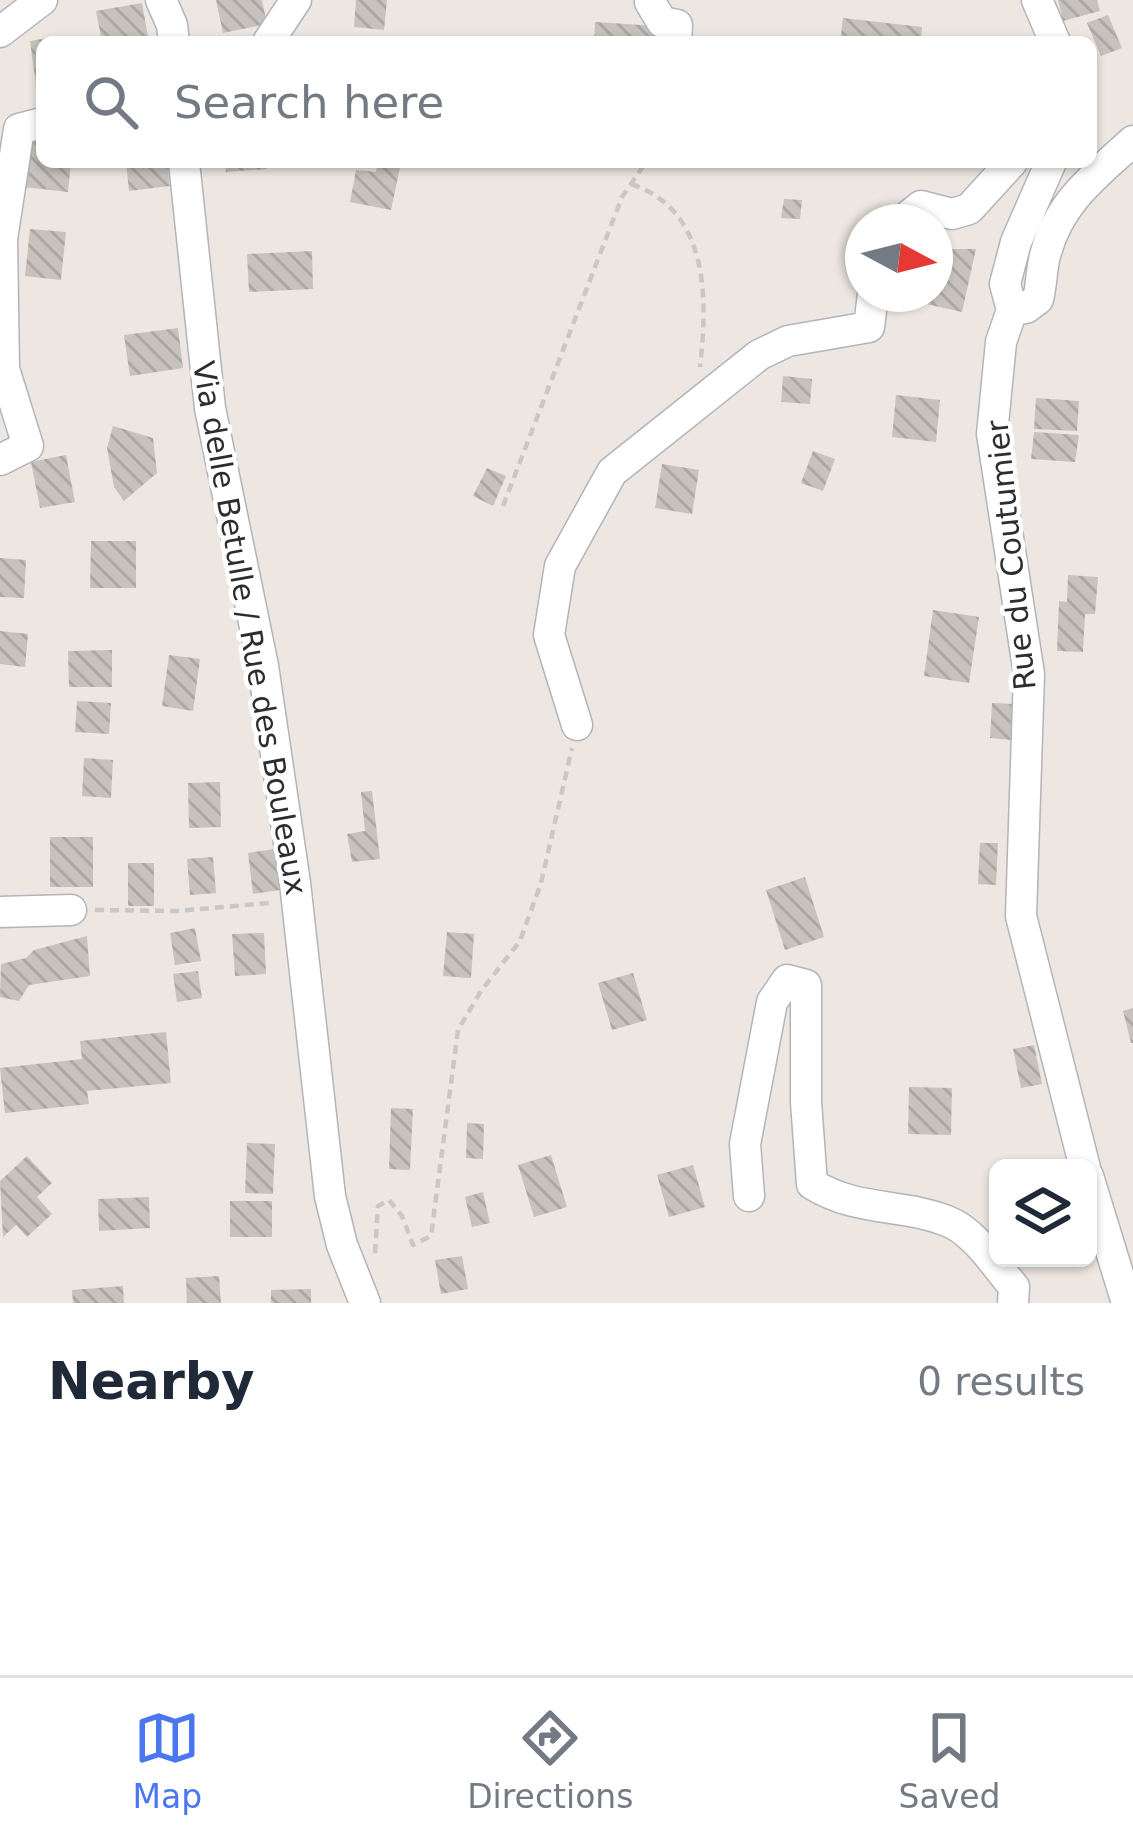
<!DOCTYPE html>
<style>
body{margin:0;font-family:"DejaVu Sans",sans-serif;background:#f6f6f7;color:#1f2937}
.controls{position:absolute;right:36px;bottom:36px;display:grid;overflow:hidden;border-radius:18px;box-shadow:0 3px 9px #0004}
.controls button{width:108px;height:108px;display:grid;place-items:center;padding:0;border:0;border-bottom:3px solid #e0e1e3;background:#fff;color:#1f2937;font:60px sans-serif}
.compass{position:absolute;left:845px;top:204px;width:108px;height:108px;border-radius:50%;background:#fff;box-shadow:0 3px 9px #0004;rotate:97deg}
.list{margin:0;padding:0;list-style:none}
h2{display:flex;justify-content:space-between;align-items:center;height:156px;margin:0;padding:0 48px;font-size:51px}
h2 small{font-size:39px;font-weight:400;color:#747a83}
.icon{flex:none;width:66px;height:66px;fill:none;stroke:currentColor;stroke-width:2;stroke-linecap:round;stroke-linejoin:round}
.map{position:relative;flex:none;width:1133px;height:1303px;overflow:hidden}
.search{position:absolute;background:#fff;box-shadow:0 3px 9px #0004;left:36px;right:36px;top:36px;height:132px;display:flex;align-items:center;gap:30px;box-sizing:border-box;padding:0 42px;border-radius:18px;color:#747a83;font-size:45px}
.sheet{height:372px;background:#fff}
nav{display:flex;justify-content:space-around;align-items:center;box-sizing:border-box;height:168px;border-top:3px solid #e0e1e3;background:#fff;font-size:33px;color:#747a83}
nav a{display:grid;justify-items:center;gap:6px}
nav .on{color:#4b76f1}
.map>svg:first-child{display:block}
.building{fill:url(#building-back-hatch)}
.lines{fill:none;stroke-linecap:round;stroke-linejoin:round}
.minor-casing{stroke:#b1b4bd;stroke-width:33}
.path{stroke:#c8c8c8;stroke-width:4.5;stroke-dasharray:9 6;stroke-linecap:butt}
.minor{stroke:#fff;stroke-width:30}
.labels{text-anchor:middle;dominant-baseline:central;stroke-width:9;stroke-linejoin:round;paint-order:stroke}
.street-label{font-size:30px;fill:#2d2d2d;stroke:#fff}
</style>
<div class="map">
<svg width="1133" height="1303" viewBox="0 0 1133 1303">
<defs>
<pattern id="building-back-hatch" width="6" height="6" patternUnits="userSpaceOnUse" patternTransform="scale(3)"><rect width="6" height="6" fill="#c7c2bc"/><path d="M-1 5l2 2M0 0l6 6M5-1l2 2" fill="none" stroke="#aba7a2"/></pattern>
</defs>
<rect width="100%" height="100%" fill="#eee7e1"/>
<!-- building -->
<path class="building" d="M216,0H262L267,24L223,33Z
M356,0H387L384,30L354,27Z
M1058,0H1097L1100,11L1063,21Z
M142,3L149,42H102L96,11Z
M1108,15L1122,48L1101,56L1087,23Z
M843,18L922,27L921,42H840Z
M595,22L657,26L656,42H594Z
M61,36L62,42L42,40V90L37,91L30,41Z
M31,132L42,134V162H71L68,192L24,187Z
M126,162H167L170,186L129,191Z
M225,162H266L267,169L226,172Z
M378,162L401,163L391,210L350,202L356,170L376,172Z
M784,199L802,200L800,219L781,218Z
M30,229L66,232L61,280L25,276Z
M935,249H976L962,312L917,302L919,294H935Z
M312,251L313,289L249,292L247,254Z
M178,328L183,368L130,376L124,335Z
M783,376L812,379L810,404L781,402Z
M896,395L940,400L936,442L892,437Z
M1036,398L1079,401L1077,431L1034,429Z
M113,426L153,438L157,473L124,501L114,487L107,448Z
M1034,432L1079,435L1075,462L1031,459Z
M813,451L835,459L823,491L801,483Z
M66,455L75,502L40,508L31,462Z
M662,464L699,470L692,514L655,508Z
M487,468L506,476L493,506L473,496Z
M91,541H136V588H90Z
M0,558L26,560L24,598L0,597Z
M1068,575L1098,577L1095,614H1085L1083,652L1057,651L1059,601L1067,602Z
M933,610L979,617L969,683L924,676Z
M0,631L28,634L25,667L0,664Z
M112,650V687H69L68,651Z
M169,655L200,659L193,711L162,706Z
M77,701L111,703L109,734L75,732Z
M992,703L1013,704L1011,740L990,738Z
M84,758L113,760L111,798L82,796Z
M220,782L221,827L189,828L188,783Z
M372,791L380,859L352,862L347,834L365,831L361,792Z
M50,837H93V887H50Z
M980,843H998L996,885L978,884Z
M281,848L287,889L253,894L248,853Z
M213,857L216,893L190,895L187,859Z
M128,863H154V906H128Z
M805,877L824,937L785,950L766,890Z
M195,928L201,961L175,965L170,933Z
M447,932L474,934L471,978L443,976Z
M264,933L266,974L235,976L232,934Z
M87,936L90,976L29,985L19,1001L0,997L1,964L26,958L34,950Z
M198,971L202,998L177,1002L173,974Z
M633,973L647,1020L612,1030L598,983Z
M1133,1008V1043H1131L1123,1011Z
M166,1032L171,1083L87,1091L89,1104L5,1113L0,1068L82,1059L80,1041Z
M1034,1045L1042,1084L1021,1088L1013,1049Z
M909,1087L952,1088L951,1135L908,1134Z
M391,1108L413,1109L410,1170L389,1169Z
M467,1123L484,1124L483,1159L466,1158Z
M247,1143L275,1144L273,1194L245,1193Z
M551,1155L567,1207L534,1217L518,1165Z
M27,1156L52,1183L37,1197L52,1214L27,1237L16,1225L3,1237L0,1181Z
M693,1165L705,1207L669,1217L657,1175Z
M483,1192L490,1223L472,1227L465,1197Z
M149,1197L150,1228L99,1231L98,1199Z
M230,1201H272V1237H230Z
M462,1256L468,1289L441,1294L435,1260Z
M219,1276L221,1303H187L186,1278Z
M123,1286L124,1303H73L72,1290Z
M311,1289V1303H271V1290Z"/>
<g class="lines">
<!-- minor casing -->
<g class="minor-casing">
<path id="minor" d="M161,0L172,25L174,42
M1037,0L1055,42
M650,2L662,22L677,25L676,42
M0,32L42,0
M268,42L296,0
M184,162L210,408L263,666L295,883L330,1196L342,1245L365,1303
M1051,162L1016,242L1005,284L1012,310L1001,342L992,434L1029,674L1021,916L1085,1168
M901,222L921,206L952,214L969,209L1012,162
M1012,310L1026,308L1038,299C1042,284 1041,268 1046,252C1060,201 1096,175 1133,141
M0,460L28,446L4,369L2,239L19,129L42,123
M577,725L549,635L560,566L612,472L759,355L788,341L869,327L873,294
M0,912L71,910
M1088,1176L1127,1303
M749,1196L745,1144L772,1002L787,980L806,985V1102L812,1184C857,1212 901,1203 947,1221C974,1231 996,1266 1014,1287L1013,1303"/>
</g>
<!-- path -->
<path class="path" d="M631,184C709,210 708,298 700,367
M503,506L622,197L646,162
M95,910L177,911L269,903
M375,1253L378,1206L389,1200L402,1216L413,1245L431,1236L458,1030L481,991L520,941L541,883L572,748"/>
<!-- minor -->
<use href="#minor" class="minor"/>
</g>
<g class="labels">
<!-- street labels -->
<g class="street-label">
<text transform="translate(1011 555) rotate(-96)">Rue du Coutumier</text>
<text transform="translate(250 628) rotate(80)">Via delle Betulle / Rue des Bouleaux</text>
</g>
</g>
</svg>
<div class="controls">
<button><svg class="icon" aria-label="layers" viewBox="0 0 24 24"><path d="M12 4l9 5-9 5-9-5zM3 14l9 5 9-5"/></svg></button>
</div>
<svg class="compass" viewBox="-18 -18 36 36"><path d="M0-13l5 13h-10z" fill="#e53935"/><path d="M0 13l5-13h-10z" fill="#747a83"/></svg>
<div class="search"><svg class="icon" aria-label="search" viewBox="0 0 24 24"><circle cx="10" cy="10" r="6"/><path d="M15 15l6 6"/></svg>Search here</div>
</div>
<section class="sheet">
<h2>Nearby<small>0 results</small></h2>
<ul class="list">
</ul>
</section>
<nav>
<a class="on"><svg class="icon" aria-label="map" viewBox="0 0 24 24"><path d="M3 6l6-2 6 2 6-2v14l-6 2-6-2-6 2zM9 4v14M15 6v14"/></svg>Map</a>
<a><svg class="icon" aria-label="directions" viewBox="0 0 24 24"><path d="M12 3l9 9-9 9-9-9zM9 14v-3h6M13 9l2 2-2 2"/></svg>Directions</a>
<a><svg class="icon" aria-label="saved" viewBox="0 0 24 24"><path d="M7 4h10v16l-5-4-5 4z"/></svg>Saved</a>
</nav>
